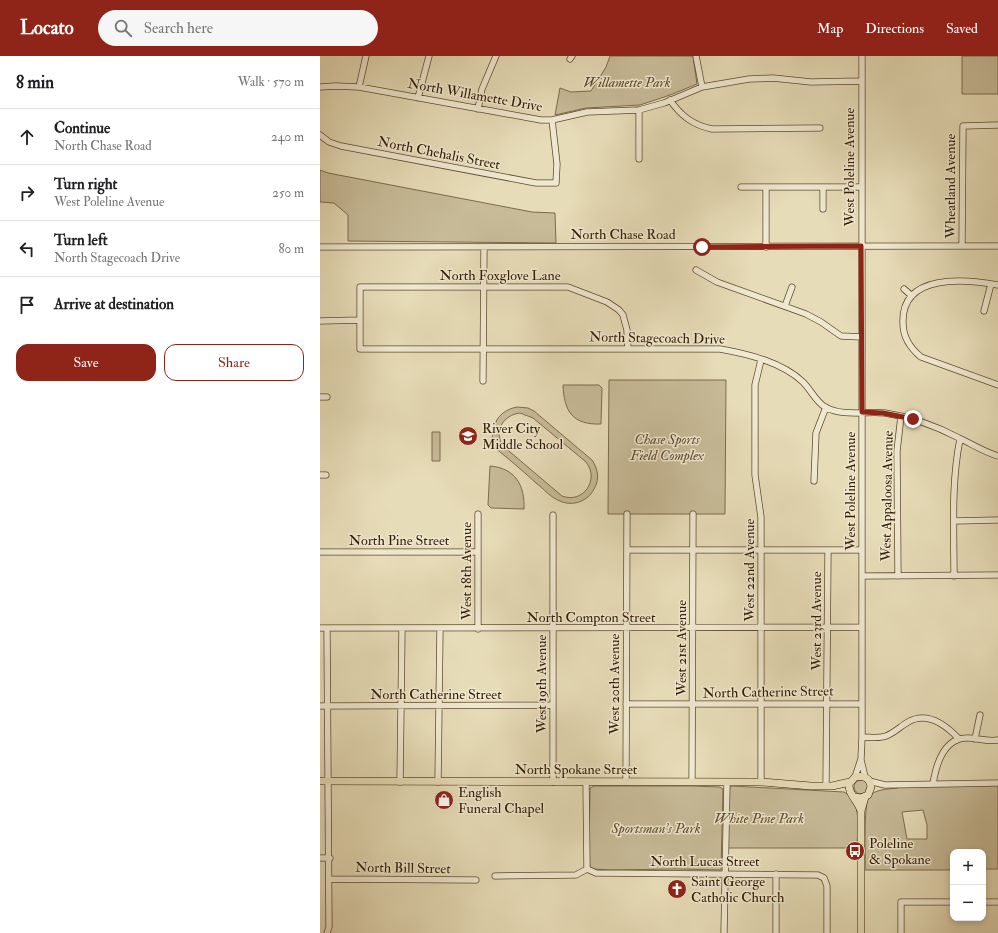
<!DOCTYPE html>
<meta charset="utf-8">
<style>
body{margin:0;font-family:"IM FELL Double Pica",serif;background:#f6f6f6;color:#202124}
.controls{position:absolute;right:12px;bottom:12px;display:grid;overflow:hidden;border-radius:8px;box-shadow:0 2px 6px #0003}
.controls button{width:36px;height:36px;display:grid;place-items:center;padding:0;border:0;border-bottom:1px solid #e0e0e0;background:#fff;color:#202124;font:20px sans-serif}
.stop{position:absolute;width:12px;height:12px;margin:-9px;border:3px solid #8f2418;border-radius:50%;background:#fff}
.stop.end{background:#8f2418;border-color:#fff;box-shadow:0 1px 4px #0008}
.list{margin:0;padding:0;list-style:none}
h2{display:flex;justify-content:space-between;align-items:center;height:52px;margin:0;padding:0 16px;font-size:17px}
h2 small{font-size:13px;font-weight:400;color:#757577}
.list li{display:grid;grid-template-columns:26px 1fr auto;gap:12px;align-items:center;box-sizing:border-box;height:56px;padding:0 16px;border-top:1px solid #e0e0e0}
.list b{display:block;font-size:15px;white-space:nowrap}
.list p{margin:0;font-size:13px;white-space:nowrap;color:#757577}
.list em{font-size:13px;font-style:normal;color:#757577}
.actions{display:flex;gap:8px;padding:12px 16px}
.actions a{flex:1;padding:9px 0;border:1px solid #8f2418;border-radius:12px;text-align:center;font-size:14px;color:#8f2418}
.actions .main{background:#8f2418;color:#fff}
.icon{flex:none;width:22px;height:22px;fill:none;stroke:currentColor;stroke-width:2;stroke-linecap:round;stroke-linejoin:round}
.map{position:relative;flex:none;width:678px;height:877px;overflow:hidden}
header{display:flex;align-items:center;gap:24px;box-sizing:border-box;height:56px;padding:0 20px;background:#8f2418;color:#fff}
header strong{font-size:19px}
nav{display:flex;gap:22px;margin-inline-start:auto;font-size:14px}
.search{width:280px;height:36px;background:#f6f6f6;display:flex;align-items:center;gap:10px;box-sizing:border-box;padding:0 14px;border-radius:22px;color:#757577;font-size:15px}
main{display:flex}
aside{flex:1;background:#fff}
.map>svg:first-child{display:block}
.green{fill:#c7bb98;stroke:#7c6b4c;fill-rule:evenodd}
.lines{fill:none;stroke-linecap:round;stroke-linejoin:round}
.minor-casing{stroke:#5f4b2e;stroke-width:7}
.major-casing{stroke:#321b00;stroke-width:8}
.minor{stroke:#efe8d0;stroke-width:5.5}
.major{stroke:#e6dcb7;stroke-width:7}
.route{stroke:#8f2418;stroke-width:5}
.labels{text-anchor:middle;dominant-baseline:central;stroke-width:3;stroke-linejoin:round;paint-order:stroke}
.park-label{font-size:14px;font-style:italic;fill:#5f4b2e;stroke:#efe8d0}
.street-label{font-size:14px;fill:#321b00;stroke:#efe8d0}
.poi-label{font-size:14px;fill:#321b00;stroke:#efe8d0;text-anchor:start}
</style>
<header>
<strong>Locato</strong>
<div class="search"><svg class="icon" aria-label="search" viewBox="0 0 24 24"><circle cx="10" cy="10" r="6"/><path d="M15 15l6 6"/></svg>Search here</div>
<nav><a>Map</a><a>Directions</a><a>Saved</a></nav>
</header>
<main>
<aside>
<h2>8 min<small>Walk · 570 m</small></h2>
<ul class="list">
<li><svg class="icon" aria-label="ahead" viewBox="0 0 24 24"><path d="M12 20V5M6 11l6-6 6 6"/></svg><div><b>Continue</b><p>North Chase Road</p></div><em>240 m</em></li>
<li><svg class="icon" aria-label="right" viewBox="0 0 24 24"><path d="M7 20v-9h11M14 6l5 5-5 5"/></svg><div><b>Turn right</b><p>West Poleline Avenue</p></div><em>250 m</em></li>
<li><svg class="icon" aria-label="left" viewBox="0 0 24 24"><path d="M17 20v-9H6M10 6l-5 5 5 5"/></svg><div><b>Turn left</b><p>North Stagecoach Drive</p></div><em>80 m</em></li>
<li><svg class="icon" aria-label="arrive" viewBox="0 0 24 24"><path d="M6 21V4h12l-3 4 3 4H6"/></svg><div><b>Arrive at destination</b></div></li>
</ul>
<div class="actions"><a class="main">Save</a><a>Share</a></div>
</aside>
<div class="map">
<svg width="678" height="877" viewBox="0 0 678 877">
<rect width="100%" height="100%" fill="#e6dcb7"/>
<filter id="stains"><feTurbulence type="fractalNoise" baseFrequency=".005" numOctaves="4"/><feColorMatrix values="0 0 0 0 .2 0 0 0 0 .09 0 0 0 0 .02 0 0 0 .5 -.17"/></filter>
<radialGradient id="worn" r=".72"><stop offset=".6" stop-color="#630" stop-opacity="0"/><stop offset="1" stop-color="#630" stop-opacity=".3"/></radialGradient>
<!-- green -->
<path class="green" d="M290,0H373L377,28L350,39L320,49L266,52L235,59L240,32L251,36L271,35L286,11Z
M642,0H678V38H642Z
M0,114L8,117L212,156L235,157L236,187L28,185V159L14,147L0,146Z
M289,324H406L405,458H288Z
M243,329H279L282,332L281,368C253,369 244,356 243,329Z
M197,351L208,352L214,355L272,404C278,413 280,423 274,433C268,445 253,451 240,445C231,442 224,433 216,427C201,413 185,400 169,387C174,381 172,378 174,372C176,360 186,353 197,351ZM200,357L213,362L266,406C280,424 263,448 242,440L183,390C173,374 184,359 200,357Z
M112,376H120V405H112Z
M170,410C195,412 205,429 204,453L171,452L168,449Z
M534 731a7 7 0 1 1 14 0a7 7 0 1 1-14 0Z
M678,727V813H663V796H633V814H545C546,801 543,750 549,741C554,733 569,733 578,732V729ZM603,754L607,769V783H587L582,756Z
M372,730L400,731L403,733L401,814L357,813L291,814L274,813L270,811L269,805L270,732L274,730Z
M412,730L524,736C543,745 537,775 537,792H408L409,732Z"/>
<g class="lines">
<!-- minor casing -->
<g class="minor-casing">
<path id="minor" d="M376,0L382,31
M250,3L252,0
M0,31L16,30L39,31L221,64H232L267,56L319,54L344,47L382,31L429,23L453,22L491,26L542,25
M39,31L46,0
M98,42L109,0
M350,44C361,60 373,69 392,73L500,72
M158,53L162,33L176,0
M0,79L9,86L21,90L216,127H236L237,108L232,64
M319,103V54
M421,131H541
M503,153V131
M642,190L643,70L678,69
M0,191L678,190
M446,191V131
M376,214L397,226L486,258L501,266L521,280L542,281
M678,229C645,223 581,217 583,267C583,281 590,292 601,301L678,329
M584,233L592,240
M465,250L472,231
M664,255L671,228
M0,265L40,264
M308,293L307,274L303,259L299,254L287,246L248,231H40V293H400C428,298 462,306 483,326C491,334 496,346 505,351C523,361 546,355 565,357C592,361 616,370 639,382C652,388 664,396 678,400
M441,304L435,329V419L441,461V726
M163,325L164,191
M0,341H7
M0,419H6
M494,425L496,377L506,351
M233,459V726
M634,465L678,464
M307,494H542
M0,496H158
M542,520L678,519
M578,520L577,395L581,360
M634,520C634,473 631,428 640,383
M0,572L542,571
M158,573V458
M306,648H542
M0,650L233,649
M542,681C550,681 558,683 566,680C574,677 581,670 588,666C607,655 625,668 639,683
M655,683L660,659
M541,704L545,721
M535,721L541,703L542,681V0
M549,725L565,729L678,727
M80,726L82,573
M118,726L120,573
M266,726L267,813
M306,726L307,458
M372,726L373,458
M613,728C616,709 623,682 647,682C658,682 667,686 678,684
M506,730L508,495
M0,802H10
M267,813L276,817L498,819L504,822L507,830V877
M175,820L256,819L267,813
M10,823L156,824
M663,846H678
M7,877L9,871L7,572
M404,877L407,726
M456,877V818
M581,877V846H633"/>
</g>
<!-- major casing -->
<g class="major-casing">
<path id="major" d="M0,725L441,726L491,730H512L530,726
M534,741L541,742L548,739L551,731C550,722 544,719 535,721L529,728C528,738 538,745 541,755
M541,877V755L545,741"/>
</g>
<!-- minor -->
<use href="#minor" class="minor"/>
<!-- major -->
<use href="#major" class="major"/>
</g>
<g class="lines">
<!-- route -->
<path class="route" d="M382,191L541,190L542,356L563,357L593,363"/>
</g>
<!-- icons -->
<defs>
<g id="school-disc" transform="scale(1)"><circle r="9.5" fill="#8f2418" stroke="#efe8d0"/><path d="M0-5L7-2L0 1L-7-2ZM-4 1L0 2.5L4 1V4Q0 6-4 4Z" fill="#fff"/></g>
<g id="shop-disc" transform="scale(1)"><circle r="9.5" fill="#8f2418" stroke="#efe8d0"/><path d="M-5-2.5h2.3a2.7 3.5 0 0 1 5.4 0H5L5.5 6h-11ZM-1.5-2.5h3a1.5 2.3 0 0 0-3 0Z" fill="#fff"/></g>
<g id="bus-disc" transform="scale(1)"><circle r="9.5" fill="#8f2418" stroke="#efe8d0"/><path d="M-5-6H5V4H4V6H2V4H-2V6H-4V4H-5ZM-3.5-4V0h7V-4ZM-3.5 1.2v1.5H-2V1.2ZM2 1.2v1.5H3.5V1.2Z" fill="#fff"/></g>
<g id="church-disc" transform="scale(1)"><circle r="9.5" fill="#8f2418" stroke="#efe8d0"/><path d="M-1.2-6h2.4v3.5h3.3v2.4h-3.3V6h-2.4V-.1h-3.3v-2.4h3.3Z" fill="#fff"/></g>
</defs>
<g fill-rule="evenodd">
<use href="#school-disc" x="148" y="380"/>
<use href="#shop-disc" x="124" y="744"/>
<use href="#bus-disc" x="535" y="795"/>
<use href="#church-disc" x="357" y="833"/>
</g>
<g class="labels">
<!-- park labels -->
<g class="park-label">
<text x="307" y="26">Willamette Park</text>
<text x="347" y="383">Chase Sports<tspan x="347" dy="16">Field Complex</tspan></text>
<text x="439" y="762">White Pine Park</text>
<text x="336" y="772">Sportsman's Park</text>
</g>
<!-- street labels -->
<g class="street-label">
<text transform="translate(155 39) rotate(10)">North Willamette Drive</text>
<text transform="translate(119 97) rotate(11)">North Chehalis Street</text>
<text transform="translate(529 111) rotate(-90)">West Poleline Avenue</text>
<text transform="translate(630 130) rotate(-90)">Wheatland Avenue</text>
<text x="303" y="178">North Chase Road</text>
<text x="180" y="219">North Foxglove Lane</text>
<text transform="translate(337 282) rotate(1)">North Stagecoach Drive</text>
<text transform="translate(530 435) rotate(-90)">West Poleline Avenue</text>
<text transform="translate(567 440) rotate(-89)">West Appaloosa Avenue</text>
<text x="79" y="484">North Pine Street</text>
<text transform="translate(429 514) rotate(-90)">West 22nd Avenue</text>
<text transform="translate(146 515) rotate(-90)">West 18th Avenue</text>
<text x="271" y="561">North Compton Street</text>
<text transform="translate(496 565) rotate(-90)">West 23rd Avenue</text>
<text transform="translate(361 592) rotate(-90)">West 21st Avenue</text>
<text transform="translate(221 628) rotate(-90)">West 19th Avenue</text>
<text transform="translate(294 628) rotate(-90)">West 20th Avenue</text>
<text transform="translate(448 636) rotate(-1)">North Catherine Street</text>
<text x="116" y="638">North Catherine Street</text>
<text x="256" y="713">North Spokane Street</text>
<text x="385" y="805">North Lucas Street</text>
<text transform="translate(83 812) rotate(1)">North Bill Street</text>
</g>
<!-- poi labels -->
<g class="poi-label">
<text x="162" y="372">River City<tspan x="162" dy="16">Middle School</tspan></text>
<text x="138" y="736">English<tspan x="138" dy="16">Funeral Chapel</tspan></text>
<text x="549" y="787">Poleline<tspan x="549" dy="16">&amp; Spokane</tspan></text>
<text x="371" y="825">Saint George<tspan x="371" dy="16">Catholic Church</tspan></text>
</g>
</g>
<rect width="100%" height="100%" filter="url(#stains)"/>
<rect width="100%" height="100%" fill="url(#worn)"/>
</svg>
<div class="controls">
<button>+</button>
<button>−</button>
</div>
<div class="stop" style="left:382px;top:191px"></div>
<div class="stop end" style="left:593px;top:363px"></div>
</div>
</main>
